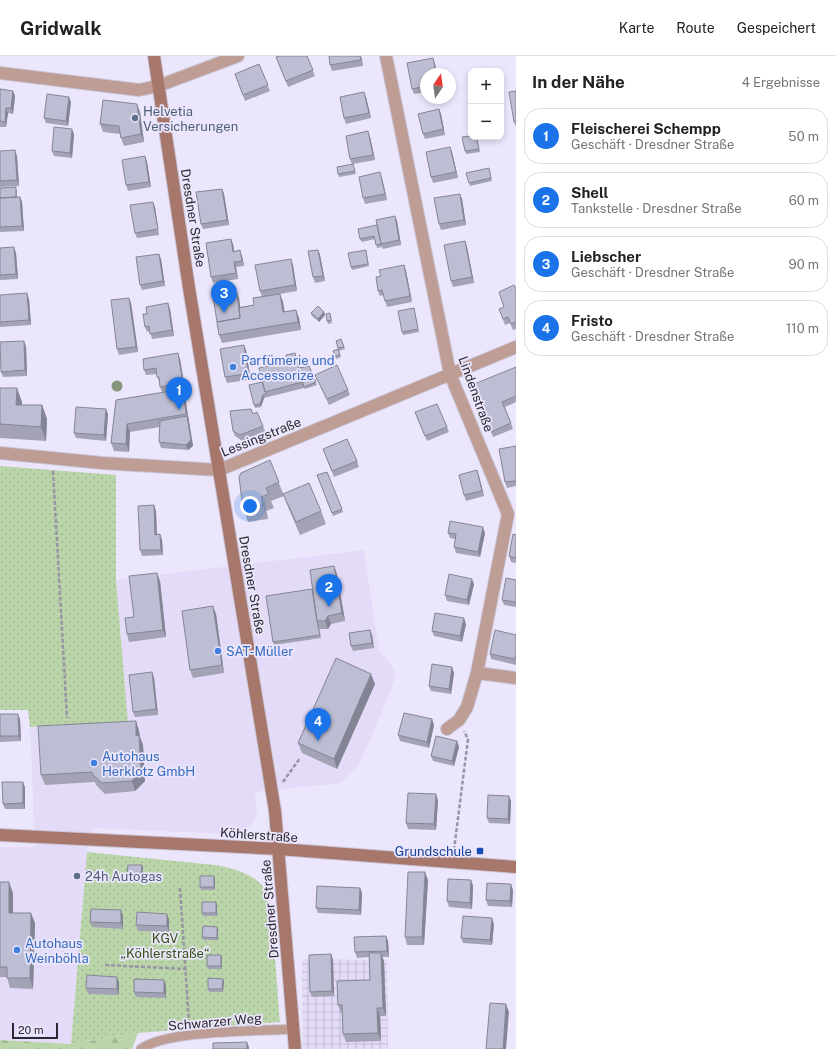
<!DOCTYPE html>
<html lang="de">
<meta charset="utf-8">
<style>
body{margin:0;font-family:"Public Sans",sans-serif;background:#f2f2f2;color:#222}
.controls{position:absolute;right:12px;top:12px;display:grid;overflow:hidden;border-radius:8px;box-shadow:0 2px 6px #0003}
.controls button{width:36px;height:36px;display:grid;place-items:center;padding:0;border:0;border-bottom:1px solid #e0e0e0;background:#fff;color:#222;font:20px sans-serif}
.compass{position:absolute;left:420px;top:12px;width:36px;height:36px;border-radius:50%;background:#fff;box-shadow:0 2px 6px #0003;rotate:13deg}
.scale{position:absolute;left:12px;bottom:10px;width:46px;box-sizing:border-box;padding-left:4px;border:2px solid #2a2830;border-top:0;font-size:11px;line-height:14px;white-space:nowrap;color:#2a2830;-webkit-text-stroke:3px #ece6fc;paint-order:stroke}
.you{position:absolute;left:250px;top:450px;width:14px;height:14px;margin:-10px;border:3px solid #fff;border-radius:50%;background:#1a73e8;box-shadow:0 0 0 6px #1a73e833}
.badge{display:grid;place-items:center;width:26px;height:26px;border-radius:50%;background:#1a73e8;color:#fff;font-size:13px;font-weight:700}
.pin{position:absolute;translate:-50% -33px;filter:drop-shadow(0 1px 2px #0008)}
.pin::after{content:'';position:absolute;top:21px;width:14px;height:12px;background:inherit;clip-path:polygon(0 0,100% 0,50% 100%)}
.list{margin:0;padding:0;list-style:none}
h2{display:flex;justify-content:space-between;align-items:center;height:52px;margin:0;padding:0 16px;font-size:17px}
h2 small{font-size:13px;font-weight:400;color:#767676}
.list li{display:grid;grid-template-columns:26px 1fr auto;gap:12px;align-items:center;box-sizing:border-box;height:56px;margin:0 8px 8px;padding:0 8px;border:1px solid #e0e0e0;border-radius:16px}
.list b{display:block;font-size:15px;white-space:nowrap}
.list p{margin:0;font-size:13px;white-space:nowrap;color:#767676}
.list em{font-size:13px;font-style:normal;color:#767676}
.map{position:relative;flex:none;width:516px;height:993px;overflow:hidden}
header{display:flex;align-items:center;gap:24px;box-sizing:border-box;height:56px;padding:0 20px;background:#fff;border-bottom:1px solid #e0e0e0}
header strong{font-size:19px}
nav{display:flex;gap:22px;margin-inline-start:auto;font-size:14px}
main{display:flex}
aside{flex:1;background:#fff}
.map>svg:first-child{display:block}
.built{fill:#e3dbf8}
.industrial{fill:url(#industrial-grid)}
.grass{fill:url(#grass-dots)}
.forest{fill:url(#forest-firs)}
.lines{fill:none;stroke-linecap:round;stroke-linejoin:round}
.lane-casing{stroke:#c9c4d7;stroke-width:11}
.street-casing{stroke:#c9c4d7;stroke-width:14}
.secondary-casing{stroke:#c9c4d7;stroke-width:14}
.path{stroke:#9994a4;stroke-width:2.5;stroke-dasharray:4 2;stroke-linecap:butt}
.lane{stroke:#be9d94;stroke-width:9}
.street{stroke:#be9d94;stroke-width:12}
.secondary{stroke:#a7776b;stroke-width:12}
.tree{fill:#86967c}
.wall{fill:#a3a3b5}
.shaded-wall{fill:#848594}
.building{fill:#bdbed3;stroke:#848594}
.service-dot{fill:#5c6f8a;stroke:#ece6fc;stroke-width:1.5}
.shop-dot{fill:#3f7fe0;stroke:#ece6fc;stroke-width:1.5}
.transit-dot{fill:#1a4fb4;stroke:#ece6fc;stroke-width:1.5}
.labels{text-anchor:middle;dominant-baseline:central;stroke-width:3.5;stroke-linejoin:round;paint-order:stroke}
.service-label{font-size:13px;fill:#4e5e75;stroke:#ece6fc;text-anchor:start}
.street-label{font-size:13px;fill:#2a2830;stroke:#ece6fc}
.shop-label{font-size:13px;fill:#366cbe;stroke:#ece6fc;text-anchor:start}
.transit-label{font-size:13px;fill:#164399;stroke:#ece6fc;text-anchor:end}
.park-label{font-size:13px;fill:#325414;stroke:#ece6fc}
</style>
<header>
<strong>Gridwalk</strong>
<nav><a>Karte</a><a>Route</a><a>Gespeichert</a></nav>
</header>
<main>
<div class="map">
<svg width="516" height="993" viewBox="0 0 516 993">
<defs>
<pattern id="industrial-grid" width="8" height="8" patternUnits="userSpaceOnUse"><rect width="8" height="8" fill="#e3dbf8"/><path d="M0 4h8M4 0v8" fill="none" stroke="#c3bcd5"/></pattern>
<pattern id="grass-dots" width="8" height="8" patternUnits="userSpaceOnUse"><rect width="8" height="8" fill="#bbd5ab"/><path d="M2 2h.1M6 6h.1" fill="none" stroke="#a1b793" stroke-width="1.8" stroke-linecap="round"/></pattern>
<pattern id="forest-firs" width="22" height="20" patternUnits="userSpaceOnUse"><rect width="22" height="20" fill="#bbd5ab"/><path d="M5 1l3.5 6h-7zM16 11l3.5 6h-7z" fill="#a1b793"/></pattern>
</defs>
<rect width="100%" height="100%" fill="#ece6fc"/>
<!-- built -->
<path class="built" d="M364,494L379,596L387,603L395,615L394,627L359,709L341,727L255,736L257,756L255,763L250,770L236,776L229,778L92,772L87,796L71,988L0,984V791H35L30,671L128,667L116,524Z"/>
<!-- industrial -->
<path class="industrial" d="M302,903L387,904L388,993H303Z"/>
<!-- grass -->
<path class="grass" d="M0,410L116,419V524L128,668L30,671L28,654H0Z
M87,796L215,809C232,812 253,817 264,832C273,844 278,944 280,966L138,977L71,988Z"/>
<!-- forest -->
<path class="forest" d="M138,977L132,993H0V984L71,988Z"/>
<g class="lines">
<!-- lane casing -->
<g class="lane-casing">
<path id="lane" d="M141,993C166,974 259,975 294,973"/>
</g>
<!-- street casing -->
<g class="street-casing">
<path id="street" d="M386,0L450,318L508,458L477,617L467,651L459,664L447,673
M0,17L139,34L158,30L238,0
M0,397L102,407L219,414L516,291
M477,617L516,622"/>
</g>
<!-- secondary casing -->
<g class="secondary-casing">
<path id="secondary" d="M154,0L189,232L275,755L295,993
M0,779L279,793L516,811"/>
</g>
<!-- path -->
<path class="path" d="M53,415L67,662
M283,726L300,702
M454,794L468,683L464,675
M180,832L189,967
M105,909L186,913"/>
<!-- lane -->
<use href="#lane" class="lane"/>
<!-- street -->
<use href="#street" class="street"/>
<!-- secondary -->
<use href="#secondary" class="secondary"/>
</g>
<!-- trees -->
<circle class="tree" cx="117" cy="330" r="5.5"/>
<!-- wall -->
<path class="wall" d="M307,0L315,20L288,31L278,7Z
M329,0H361L363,10L332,15L330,9Z
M433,2L435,8L437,18H426V36L414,38L412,33Z
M259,8L270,35L245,45L235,18Z
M0,33L13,35L15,40L13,58L8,57L6,71H0Z
M516,35V71L514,66Z
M366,41L371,62L346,68L344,62Z
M71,46L68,70L46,67L44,62Z
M439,53L441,58L445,79L425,83L423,78Z
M140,56L144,86L124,90L121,82L120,78L103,76L100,68Z
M74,78L72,102L54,100L52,95Z
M370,81L375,104L353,108L356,118L339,121L338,118L352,108L350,103Z
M471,81H477L480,96L466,98L465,95Z
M0,95L17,100L19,130L0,131Z
M452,96L458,122L433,127L431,121Z
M145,100L147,106L151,131L128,135L126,129Z
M489,112L492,125L470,130L469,127Z
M382,122L387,144L365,148L363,142Z
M0,132L17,134V141H20L22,146L24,175L0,176Z
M222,133L224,138L229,169L203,173L201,168Z
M460,138L462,143L466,169L441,174L439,168Z
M155,151L159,179L137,182L135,177Z
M397,165L401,189L383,193L382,191L377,192L375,183L362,186L360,183Z
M465,185L467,191L474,227L453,231L451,225Z
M233,188L234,195L242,200L244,210L236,211L238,223L213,227L211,221Z
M0,192L16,197L18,223L0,224Z
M318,194L320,199L325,225L315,227L313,221Z
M366,194L369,210L352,214L351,211Z
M161,203L165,230L142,234L140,229Z
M293,209L297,235L262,241L260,235Z
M404,209L406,215L412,246L387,251L383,239L380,240L378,235L381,220Z
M516,233V273L513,274L510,267L505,269L501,258L504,251Z
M280,238L283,246L284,256L296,254L299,262L301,274L222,287L219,279L217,266L239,242L240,251L254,249Z
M0,239L29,243L31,269L0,271Z
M131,247L138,296L119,299L117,293Z
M414,252L419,276L403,279L402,276Z
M170,253L174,280L152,283L150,275L147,276L145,271Z
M324,256L325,259L319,266L312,260L311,257Z
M331,260L332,267L328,268L327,265Z
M341,283L345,293L339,295L336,285Z
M26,290L27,320L3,321L1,316Z
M338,293L341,301L336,303L333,295Z
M246,294L250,319L246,320L247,324L227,327L225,321Z
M295,297L299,312L309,310L317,329L305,333L304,332L264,342L261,351L255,352L254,349L262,326L287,305Z
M180,303L185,333L162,336L160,331V327L157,321V318L146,319L144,314Z
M516,311V346L505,351L513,373L493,381L474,334Z
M315,319L348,334L350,339L329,349Z
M0,332L22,346V349H42L47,363L46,385L0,382Z
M183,333L185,341L193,390L188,394L161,392L159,386L160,371L130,376L129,396L114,395L111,387L116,344Z
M108,358L106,385L76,382L74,377Z
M253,358L263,370L265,375L242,385L235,380L233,375Z
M417,362L447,371L449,376L427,385Z
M516,390V430L507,432L505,426Z
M325,399L357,405L359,411L334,421Z
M270,404L284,440L271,445L274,452L266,455L268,463L248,466L243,452Z
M327,416L343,456L333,460L317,419Z
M479,420L484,440L466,445L464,439Z
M283,438L321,455L326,468L300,479L288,451Z
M154,449L156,455L157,479L160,478L162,484L163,499L142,500L140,494Z
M448,477H485L480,501L456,497L454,491L456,483L450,482Z
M516,479V507L511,506L509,500Z
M334,510L337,518L345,565L331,568L328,573H319L321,582L274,589L273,586L312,533Z
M516,524V551L504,549L502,544Z
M160,525L166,581L129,586L127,578L134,561Z
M474,528L469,549L447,545L445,539Z
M216,558L224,617L193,622L190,614Z
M466,568L462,586L434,580L432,575Z
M370,574L372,579L374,592L353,595L351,590Z
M516,579V609L491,603L490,598Z
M452,611L454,617L451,638L431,635L429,630Z
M152,616L154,622L158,659L135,661L133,656Z
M375,628L337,713L302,697L298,687Z
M0,658L20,663L21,685L0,686Z
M432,663L434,669L429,692L400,685L398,679Z
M136,665L139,675L140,681L143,689L145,725L135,735L105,738L96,729L95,726L45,729L41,719Z
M457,685L459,691L454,710L433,705L431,700Z
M25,731V753H5L3,748Z
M438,744L436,774L408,773L406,767Z
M511,745L510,768L489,767L487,762Z
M143,811L142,822H128L127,819Z
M214,820L215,823V834H201L200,831Z
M428,824L424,889H407L405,881Z
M471,824L473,830L472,853L449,851L447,845Z
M0,826L13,837V857L35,867L33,933L10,932L7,921H0Z
M360,832L362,837L361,859L318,857L316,852Z
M513,834L512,851L488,850L486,844Z
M216,846L217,849V860H203L202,857Z
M123,860V873L92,871L90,866Z
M169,863V876L138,875L136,869Z
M494,868L492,889L463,887L461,882Z
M218,874V884H203L202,881Z
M386,880L388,885L389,901H382L384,905L386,960H380L381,985L346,986L343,978L342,957H341L338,949L370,924L369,901L357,902L355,896Z
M331,898L333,904L334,940L312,941L310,936Z
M221,899L222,902V913H208L207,910Z
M117,921L119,926V939L88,938L86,932Z
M224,925L223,936H209L208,933Z
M166,929V942L136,941L134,936Z"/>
<!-- shaded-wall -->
<path class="shaded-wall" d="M360,0H361L363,10L361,4Z
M433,2L435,8L437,18H436Z
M13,35L15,40L13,58L11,52Z
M364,36L366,41L371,62L369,57Z
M69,41L71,46L68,70L66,65Z
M137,48L140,56L144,86L141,78Z
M6,52L8,57L6,71L5,66Z
M439,53L441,58L445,79L443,73Z
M72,73L74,78L72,102L70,97Z
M368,75L370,81L375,104L373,99Z
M450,91L452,96L458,122L456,116Z
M15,94L17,100L19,130L17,124Z
M145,100L147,106L151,131L149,126Z
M380,116L382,122L387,144L385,138Z
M222,133L224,138L229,169L227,164Z
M460,138L462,143L466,169L464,164Z
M20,141L22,146L24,175L22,170Z
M153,146L155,151L159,179L158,173Z
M395,160L397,165L401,189L399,184Z
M231,183L233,188L235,201L233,196Z
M465,185L467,191L474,227L472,221Z
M14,191L16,197L18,223L16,218Z
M240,194L242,200L244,210L242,205Z
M318,194L320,199L325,225L323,220Z
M159,198L161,203L165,230L163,225Z
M291,203L293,209L297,235L295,229Z
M234,206L236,211L238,223L236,217Z
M404,209L406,215L412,246L410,240Z
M27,237L29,243L31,269L29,264Z
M237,237L239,242L243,270L241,265Z
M280,238L283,246L286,264L283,256Z
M129,242L131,247L138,296L136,291Z
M168,247L170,253L174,280L172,274Z
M296,254L299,262L301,274L298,266Z
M324,256L325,259L319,266L318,263Z
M24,285L26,290L27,320L25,314Z
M244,289L246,294L250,319L248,314Z
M178,297L180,303L185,333L183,327Z
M17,332L22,346L21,363L16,349Z
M183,333L185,341L193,390L188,394L186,389L187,360Z
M263,339L264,342L261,351L260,348Z
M42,349L47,363L46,385L41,371Z
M106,353L108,358L106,385L104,379Z
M127,368L130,376L129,396L126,388Z
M477,414L479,420L484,440L482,435Z
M261,441L266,455L268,463L263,449Z
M154,449L156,455L157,484L155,479Z
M483,471L485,477L480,501L478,496Z
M160,478L162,484L163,499L161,494Z
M334,510L337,518L345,565L342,557Z
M157,517L160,525L166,581L163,574Z
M472,523L474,528L469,549L467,544Z
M213,550L216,558L224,617L222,609Z
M328,560L331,568L328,573L325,565Z
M464,562L466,568L462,586L460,580Z
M370,574L372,579L374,592L372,587Z
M452,611L454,617L451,638L449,633Z
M152,616L154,622L158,659L156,653Z
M371,618L375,628L337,713L334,703Z
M18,658L20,663L21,685L19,680Z
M432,663L434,669L429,692L427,686Z
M136,665L139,675L140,681L143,689L145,725L135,735L132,725L136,680Z
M457,685L459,691L454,710L452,705Z
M23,726L25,731V753L23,747Z
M436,738L438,744L436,774L434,768Z
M509,740L511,745L510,768L508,763Z
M142,809L143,811L142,822L141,820Z
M425,816L428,824L424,889L422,881Z
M214,820L215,823V834L214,831Z
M471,824L473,830L472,853L470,847Z
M9,826L13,837V867L9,857Z
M511,828L513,834L512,851L510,845Z
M360,832L362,837L361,859L359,854Z
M216,846L217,849V860L216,857Z
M121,854L123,860V873L121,867Z
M31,857L35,867L33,933L30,922Z
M167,858L169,863V876L167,870Z
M492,862L494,868L492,889L490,884Z
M217,871L218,874V884L217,882Z
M386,880L388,885L389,901L387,895Z
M381,897L384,905L386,960L383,952Z
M331,898L333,904L334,940L332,935Z
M221,899L222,902V913L221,910Z
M117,921L119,926V939L117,933Z
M223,923L224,925L223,936L222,933Z
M164,924L166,929V942L164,937Z
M506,948L509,956L506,993H503Z
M377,952L380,960L381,985L378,977Z
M247,986L249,991V993H247Z"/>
<!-- building -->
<path class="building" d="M280,0H307L313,14L286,25L276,1Z
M329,0H360L361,4L330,9Z
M433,2L436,18H426V30L412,33L407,7Z
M259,8L268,29L243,39L235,18Z
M0,33L13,35L11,52H6L5,66L0,65Z
M516,35V65L514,66L509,36Z
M364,36L369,57L344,62L340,41Z
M47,38L69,41L66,65L44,62Z
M103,44L137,48L141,78L121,82L119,70L100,68Z
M439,53L443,73L423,78L418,58Z
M54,71L72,73L70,97L52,95Z
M368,75L373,99L350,103L346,80Z
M471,80V81H476L479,93L465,95L462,81Z
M450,91L456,116L431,121L426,96Z
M15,94L17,124L0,125V95Z
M145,100L149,126L126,129L122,104Z
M353,108L355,115L338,118L337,111Z
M489,112L491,122L469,127L466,117Z
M380,116L385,138L363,142L359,121Z
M16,131V141L0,142V132Z
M222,133L227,164L201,168L196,136Z
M460,138L464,164L439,168L434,142Z
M20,141L22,170L0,171V142Z
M153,146L158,173L135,177L130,149Z
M395,160L399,184L381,188L376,164Z
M377,169L381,188L376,189L374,180L360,183L358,173Z
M231,183L233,196L240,194L242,205L234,206L236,217L211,221L206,187Z
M465,185L472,221L451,225L444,189Z
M14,191L16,218L0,219V192Z
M318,194L323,220L313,221L308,195Z
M366,194L368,208L351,211L348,197Z
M159,198L163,225L140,229L136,201Z
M291,203L295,229L260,235L255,209Z
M404,209L410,240L385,245L382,234L378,235L376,221L381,220L379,214Z
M514,229L516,233V266L511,268L508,261L503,263L499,253L504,251L499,236Z
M27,237L29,264L0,266V239Z
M237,237L240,262L217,266L213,240Z
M280,238L283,256L296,254L298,266L219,279L217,266L240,262L239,252L254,249L253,242Z
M129,242L136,291L117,293L111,244Z
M168,247L172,274L150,278L149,270L145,271L143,258H147L146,251Z
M318,250L324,256L318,263L311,257Z
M414,252L418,273L402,276L398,255Z
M330,257L331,264L327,265L326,258Z
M341,283L344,291L338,292L336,285Z
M24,285L25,314L1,316L0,286Z
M244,289L248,314L244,315L245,318L225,321L220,293Z
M338,293L340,299L335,300L333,295Z
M178,297L183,327L160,331L159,321H157L156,312L144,314L143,303Z
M295,297L302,326L265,336L259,312L287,305L286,299Z
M337,309L348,334L327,343L315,319Z
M309,310L316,326L304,331L299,312Z
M516,311V340L502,346L511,367L491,376L472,329Z
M262,326L266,338L263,339L260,348L254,349L249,329Z
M0,332H17L16,349H42L41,371L0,368Z
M183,333L186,358L127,368L126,388L111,387L116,344Z
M437,348L447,371L425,380L415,356Z
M76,351L106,353L104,379L74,377Z
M251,353L253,358L257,356L263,370L240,379L233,375L230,355Z
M187,360L191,384L186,389L159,386L160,365Z
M347,383L357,405L332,415L323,393Z
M516,390V425L505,426L499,393Z
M270,404L279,426L266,432L269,438L261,441L263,449L243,452L239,421L241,417Z
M477,414L482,435L464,439L459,419Z
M327,416L342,453L332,457L317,419Z
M309,427L321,455L296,466L283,438Z
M154,449L155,479L160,478L161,494H140L138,450Z
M450,465L483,471L478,496L454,491L456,478L448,477Z
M513,478L516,479V502L509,500Z
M334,510L342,557L328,560L325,565H317L310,514Z
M157,517L163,574L127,578L125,562L134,561L129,520Z
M449,518L472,523L467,544L445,539Z
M506,522L516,524V546L502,544Z
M312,533L317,565L318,570L320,579L273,586L266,540Z
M213,550L222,609L190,614L182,555Z
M435,557L464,562L460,580L432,575Z
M370,574L372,587L351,590L349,577Z
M495,574L516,579V598L515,603L490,598Z
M336,602L371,618L334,703L298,687Z
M432,608L452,611L449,633L429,630Z
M152,616L156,653L133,656L129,619Z
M404,657L432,663L427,686L398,679Z
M0,658H18L19,680H0Z
M136,665V680L139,679L141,714L132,725L102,727L93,719L92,716L41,719L38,670Z
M436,680L457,685L452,705L431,700Z
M2,726H23V747L3,748Z
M408,737L436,738L434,768L406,767Z
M488,739L509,740L508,763L487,762Z
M128,809H142L141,820L127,819Z
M408,816H425L422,881H405Z
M200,820H214V831H200Z
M448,823L471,824L470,847L447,845Z
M0,826H9V857H31L30,922H7V911H0Z
M487,827L511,828L510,845L486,844Z
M317,830L360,832L359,854L316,852Z
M202,846H216V857H202Z
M91,853L121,854V867L90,866Z
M137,856L167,858V870L136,869Z
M463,860L492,862L490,884L461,882Z
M203,870L217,871V882L202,881Z
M386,880L387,895L355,896L354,881Z
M369,897H381L383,952H377L378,977L343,978L342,949H338L337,925L370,924Z
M331,898L332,935L310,936L309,899Z
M207,899H221V910H207Z
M87,919L117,921V933L86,932Z
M208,922L223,923L222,933H208Z
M134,923L164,924V937L134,936Z
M490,947L506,948L503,993H486Z
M247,986V993H213V987Z"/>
<!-- markers -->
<g class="service-dot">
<circle cx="135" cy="62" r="4"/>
<circle cx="77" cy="820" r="4"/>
</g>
<g class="shop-dot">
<circle cx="233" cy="311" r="4"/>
<circle cx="218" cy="595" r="4"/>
<circle cx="94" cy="707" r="4"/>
<circle cx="17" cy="894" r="4"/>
</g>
<rect class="transit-dot" x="476" y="791" width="8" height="8" rx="2"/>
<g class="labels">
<!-- service labels -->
<g class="service-label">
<text x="143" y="55">Helvetia<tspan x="143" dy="15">Versicherungen</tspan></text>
<text x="85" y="820">24h Autogas</text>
</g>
<!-- street labels -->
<g class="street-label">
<text transform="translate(193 162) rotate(81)">Dresdner Straße</text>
<text transform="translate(476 338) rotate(70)">Lindenstraße</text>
<text transform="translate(261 381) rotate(-22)">Lessingstraße</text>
<text transform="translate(252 529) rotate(80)">Dresdner Straße</text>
<text transform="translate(259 779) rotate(4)">Köhlerstraße</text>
<text transform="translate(270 853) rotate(-95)">Dresdner Straße</text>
<text transform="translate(215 966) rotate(-5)">Schwarzer Weg</text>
</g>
<!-- shop labels -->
<g class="shop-label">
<text x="241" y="304">Parfümerie und<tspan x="241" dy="15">Accessorize</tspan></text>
<text x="226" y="595">SAT-Müller</text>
<text x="102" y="700">Autohaus<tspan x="102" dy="15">Herklotz GmbH</tspan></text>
<text x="25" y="887">Autohaus<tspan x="25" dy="15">Weinböhla</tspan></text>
</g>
<!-- transit labels -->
<g class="transit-label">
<text x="472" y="795">Grundschule</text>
</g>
<!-- park labels -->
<g class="park-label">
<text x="165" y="882">KGV<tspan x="165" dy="15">„Köhlerstraße“</tspan></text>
</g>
</g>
</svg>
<div class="controls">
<button>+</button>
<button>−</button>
</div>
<svg class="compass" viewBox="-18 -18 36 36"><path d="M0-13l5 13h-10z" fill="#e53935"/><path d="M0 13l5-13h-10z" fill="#767676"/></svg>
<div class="scale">20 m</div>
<div class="you"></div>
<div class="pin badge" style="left:179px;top:354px">1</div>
<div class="pin badge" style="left:329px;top:551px">2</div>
<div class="pin badge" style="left:224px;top:257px">3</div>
<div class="pin badge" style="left:318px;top:685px">4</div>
</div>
<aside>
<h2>In der Nähe<small>4 Ergebnisse</small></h2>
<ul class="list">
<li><span class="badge">1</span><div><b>Fleischerei Schempp</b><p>Geschäft · Dresdner Straße</p></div><em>50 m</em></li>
<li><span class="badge">2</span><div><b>Shell</b><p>Tankstelle · Dresdner Straße</p></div><em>60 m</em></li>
<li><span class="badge">3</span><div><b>Liebscher</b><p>Geschäft · Dresdner Straße</p></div><em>90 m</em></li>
<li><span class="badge">4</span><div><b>Fristo</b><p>Geschäft · Dresdner Straße</p></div><em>110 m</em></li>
</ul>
</aside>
</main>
